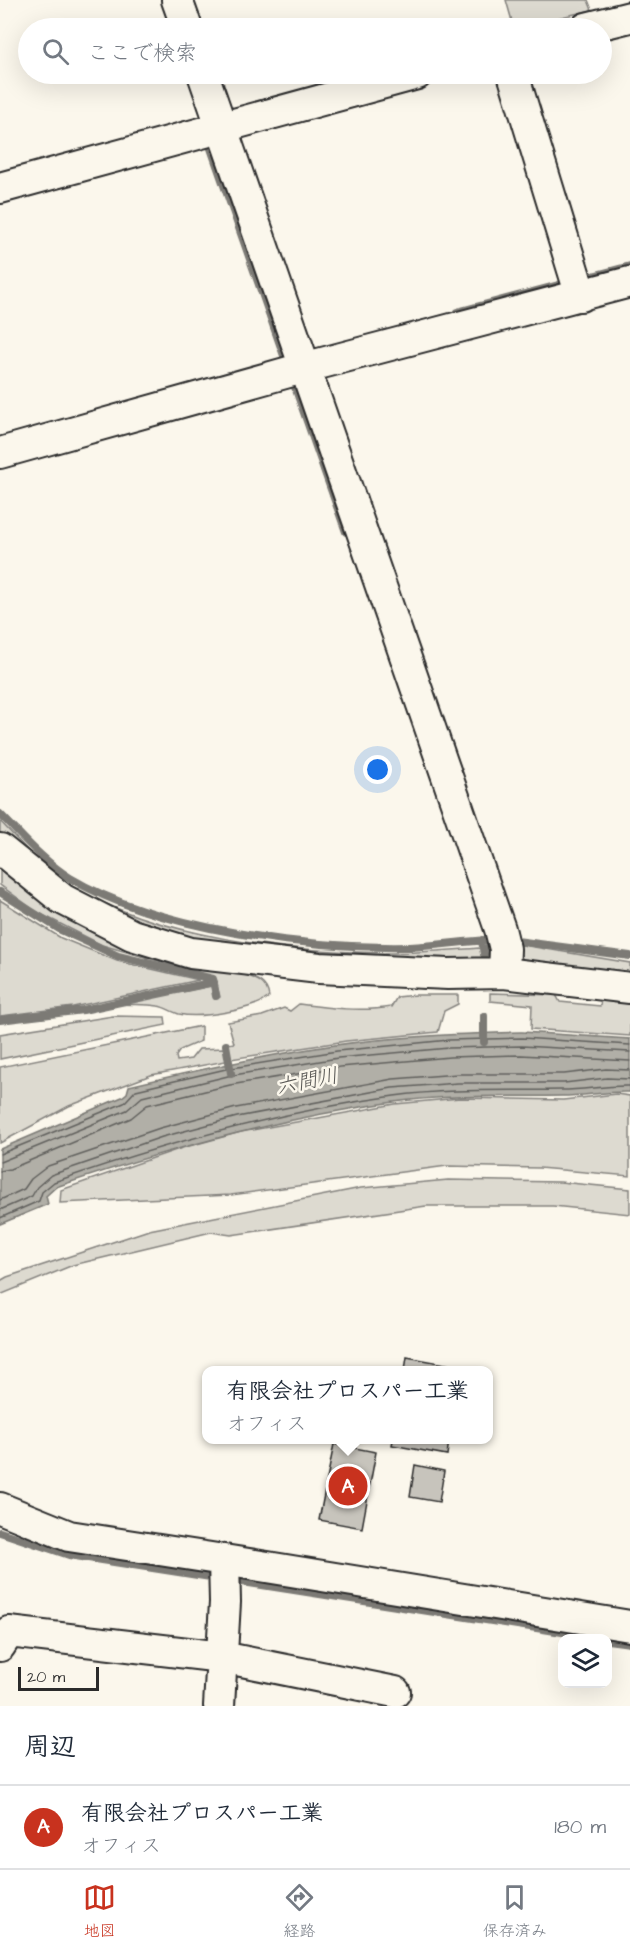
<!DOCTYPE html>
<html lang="ja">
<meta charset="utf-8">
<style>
body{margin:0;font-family:"Architects Daughter","Klee One",sans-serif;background:#f6f6f7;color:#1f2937}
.controls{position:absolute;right:18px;bottom:18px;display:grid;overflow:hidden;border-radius:12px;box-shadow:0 6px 24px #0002}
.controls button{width:54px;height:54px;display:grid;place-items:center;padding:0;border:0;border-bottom:2px solid #e0e1e3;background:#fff;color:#1f2937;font:30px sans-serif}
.scale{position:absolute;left:18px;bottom:15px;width:81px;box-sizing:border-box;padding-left:6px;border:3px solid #2b2b2b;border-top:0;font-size:16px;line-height:21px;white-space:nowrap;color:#2b2b2b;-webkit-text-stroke:4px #fbf7ec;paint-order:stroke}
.you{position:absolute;left:378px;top:770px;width:21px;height:21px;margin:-15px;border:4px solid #fff;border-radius:50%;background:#1a73e8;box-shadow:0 0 0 9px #1a73e833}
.badge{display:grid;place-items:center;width:39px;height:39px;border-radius:50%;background:#c8321e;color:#fff;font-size:20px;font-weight:700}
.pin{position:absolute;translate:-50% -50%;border:3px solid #fff;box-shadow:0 2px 6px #0006}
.popup{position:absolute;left:202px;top:1366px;width:291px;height:78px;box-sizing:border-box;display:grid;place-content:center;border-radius:12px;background:#fff;filter:drop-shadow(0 2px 4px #0005);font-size:20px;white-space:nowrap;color:#747a83}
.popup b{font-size:22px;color:#1f2937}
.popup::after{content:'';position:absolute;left:50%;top:100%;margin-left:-12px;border:12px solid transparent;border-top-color:#fff}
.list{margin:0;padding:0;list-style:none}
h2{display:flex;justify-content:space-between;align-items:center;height:78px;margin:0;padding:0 24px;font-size:26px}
h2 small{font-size:20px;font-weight:400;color:#747a83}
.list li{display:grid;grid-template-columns:39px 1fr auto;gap:18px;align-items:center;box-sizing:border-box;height:84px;padding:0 24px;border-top:2px solid #e0e1e3}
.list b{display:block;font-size:22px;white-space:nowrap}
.list p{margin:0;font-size:20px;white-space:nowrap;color:#747a83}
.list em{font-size:20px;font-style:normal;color:#747a83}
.icon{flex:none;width:33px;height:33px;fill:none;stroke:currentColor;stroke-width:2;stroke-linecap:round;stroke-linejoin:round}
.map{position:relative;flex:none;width:630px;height:1706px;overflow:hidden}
.search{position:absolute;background:#fff;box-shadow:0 6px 24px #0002;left:18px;right:18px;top:18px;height:66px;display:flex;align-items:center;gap:15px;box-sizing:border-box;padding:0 21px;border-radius:33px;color:#747a83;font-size:22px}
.sheet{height:162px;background:#fff}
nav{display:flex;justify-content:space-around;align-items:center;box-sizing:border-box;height:84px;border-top:2px solid #e0e1e3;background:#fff;font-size:16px;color:#747a83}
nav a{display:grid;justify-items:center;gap:3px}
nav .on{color:#c8321e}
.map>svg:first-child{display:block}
.green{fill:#dddad0;stroke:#84827e;stroke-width:1.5}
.water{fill:#b1afa7;stroke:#7b7a75;stroke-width:1.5}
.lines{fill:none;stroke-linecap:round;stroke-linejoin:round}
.shore{stroke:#61605d;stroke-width:1.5}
.stream{stroke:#7b7a75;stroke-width:8}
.building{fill:#c7c4bc;stroke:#2b2b2b;stroke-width:1.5}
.minor-casing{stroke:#2b2b2b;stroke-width:34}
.minor{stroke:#fbf7ec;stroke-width:30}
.labels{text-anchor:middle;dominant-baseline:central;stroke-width:5;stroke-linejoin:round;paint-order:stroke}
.water-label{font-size:21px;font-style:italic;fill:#5a5956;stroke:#fbf7ec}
</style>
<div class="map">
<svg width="630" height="1706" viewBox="0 0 630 1706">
<rect width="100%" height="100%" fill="#fbf7ec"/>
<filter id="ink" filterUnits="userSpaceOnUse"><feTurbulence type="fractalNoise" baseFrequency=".0167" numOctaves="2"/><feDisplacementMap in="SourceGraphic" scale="12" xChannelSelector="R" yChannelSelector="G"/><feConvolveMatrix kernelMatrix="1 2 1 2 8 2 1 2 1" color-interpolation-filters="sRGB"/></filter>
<g filter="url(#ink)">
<!-- green -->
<path class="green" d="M506,0H588L592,10L514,28Z
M0,821C21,843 44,870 71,886C159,938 288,952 389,953C419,953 450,950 480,948L481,955H487V948L497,949L492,964L305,961L133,928L0,841Z
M0,866L238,973C253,978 267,980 269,997C254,1010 199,1019 179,1014C172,1012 165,1007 158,1006C146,1004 132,1005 120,1004L211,986L214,998L220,997L215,977L102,945L37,912L0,885Z
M0,900L61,938L117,961L199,980L73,1007L0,1016Z
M516,944L630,963V981L525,965Z
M490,993L556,995L560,1002L600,1006L601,999L630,1002V1036L531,1029L532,1005L490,1001Z
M416,995H458V1004L444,1011L438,1032L346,1041L231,1059L228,1044L234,1043L228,1022L262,1016L284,1008L290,1011L299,1004C330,1008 361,1012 391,1007L397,997Z
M113,1016L165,1017L166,1025L0,1059V1034Z
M201,1026V1041L180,1050L176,1056L177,1061L191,1059L199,1049L224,1048L226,1061L151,1075L69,1106L0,1143V1067Z
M616,1094L630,1096V1176L539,1168L447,1166L231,1195L60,1203L61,1190L182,1148L241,1132L395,1104L460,1098L563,1100Z
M448,1180L560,1182L630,1189V1214L553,1206H426L231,1235L211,1232L73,1265L0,1295V1281L7,1277L149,1230L361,1188Z"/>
<!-- water -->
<path class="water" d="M522,1032L630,1039V1092C607,1091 585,1096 562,1096C506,1097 450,1094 394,1102C278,1118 167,1149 56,1187L46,1196L48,1204L0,1224V1149L122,1097L127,1093L129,1086C197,1070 266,1055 335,1045C397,1036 460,1034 522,1032Z"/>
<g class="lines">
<!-- shore -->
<path class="shore" d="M0,1154L124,1103L136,1090L226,1069L337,1051L449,1040L522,1038L630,1045
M0,1162L127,1110L142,1097L228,1076L338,1058L449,1048L522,1046L630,1052
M0,1171L10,1169L131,1118L147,1105L230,1085L340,1067L450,1057L521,1055L630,1061
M0,1200L24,1189L31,1179L48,1166L160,1128L236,1108L393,1079L458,1074H564L606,1069L630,1070
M0,1210L32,1196L37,1187L51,1175L162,1137L237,1117L392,1088L458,1083H564L607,1078L630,1079
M0,1218L39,1201L42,1192L54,1182C165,1143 277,1112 394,1096C450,1088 506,1091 562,1090C585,1090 607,1085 630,1086"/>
<!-- stream -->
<path class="stream" d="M546,28L583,19
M207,137L346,532
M457,312L630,266
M0,814C22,836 44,862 70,878C157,930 310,949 410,947C439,946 467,940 496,940
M0,892L61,930L118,956L213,979L216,996
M482,940L484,954
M509,940L630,956
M0,1020L83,1010L214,982
M484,1042V1016
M226,1045L231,1073
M0,1532L69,1555L600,1638
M608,1640L630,1643"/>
</g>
<!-- building -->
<path class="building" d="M407,1357L462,1367L461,1370H405Z
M393,1440H449L447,1455L392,1445Z
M334,1444L376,1452L362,1528L319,1520Z
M415,1465L444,1471L439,1502L410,1497Z"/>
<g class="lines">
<!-- minor casing -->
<g class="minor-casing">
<path id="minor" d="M177,0L187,28
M586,28L630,17
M203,74L500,929L505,949L504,973
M513,74L581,296
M0,188L417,74
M0,453L303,368L630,282
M0,849L62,899L132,935L191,953L319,968L448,974L504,973L630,988
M0,1508L69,1536L224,1560
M0,1646L9,1632L222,1657L395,1692
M219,1706L225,1602L224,1560L630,1626"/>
</g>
<!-- minor -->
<use href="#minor" class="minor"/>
</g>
</g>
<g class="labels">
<!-- water labels -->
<g class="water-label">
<text transform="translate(307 1081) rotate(-11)">六間川</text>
</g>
</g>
</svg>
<div class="controls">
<button><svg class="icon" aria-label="layers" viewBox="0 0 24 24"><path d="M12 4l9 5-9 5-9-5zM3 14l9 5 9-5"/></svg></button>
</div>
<div class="scale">20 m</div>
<div class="you"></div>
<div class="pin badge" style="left:348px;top:1486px">A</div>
<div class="popup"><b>有限会社プロスパー工業</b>オフィス</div>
<div class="search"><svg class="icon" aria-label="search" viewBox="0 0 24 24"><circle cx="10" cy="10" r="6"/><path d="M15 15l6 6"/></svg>ここで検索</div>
</div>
<section class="sheet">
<h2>周辺<small></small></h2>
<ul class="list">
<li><span class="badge">A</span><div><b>有限会社プロスパー工業</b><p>オフィス</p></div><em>180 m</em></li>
</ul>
</section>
<nav>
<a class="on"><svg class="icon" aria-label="map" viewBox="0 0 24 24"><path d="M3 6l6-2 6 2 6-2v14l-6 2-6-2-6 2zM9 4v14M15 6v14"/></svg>地図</a>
<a><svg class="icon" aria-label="directions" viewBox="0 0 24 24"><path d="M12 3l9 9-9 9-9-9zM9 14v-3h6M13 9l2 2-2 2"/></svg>経路</a>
<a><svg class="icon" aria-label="saved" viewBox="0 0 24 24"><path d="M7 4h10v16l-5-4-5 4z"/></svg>保存済み</a>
</nav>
